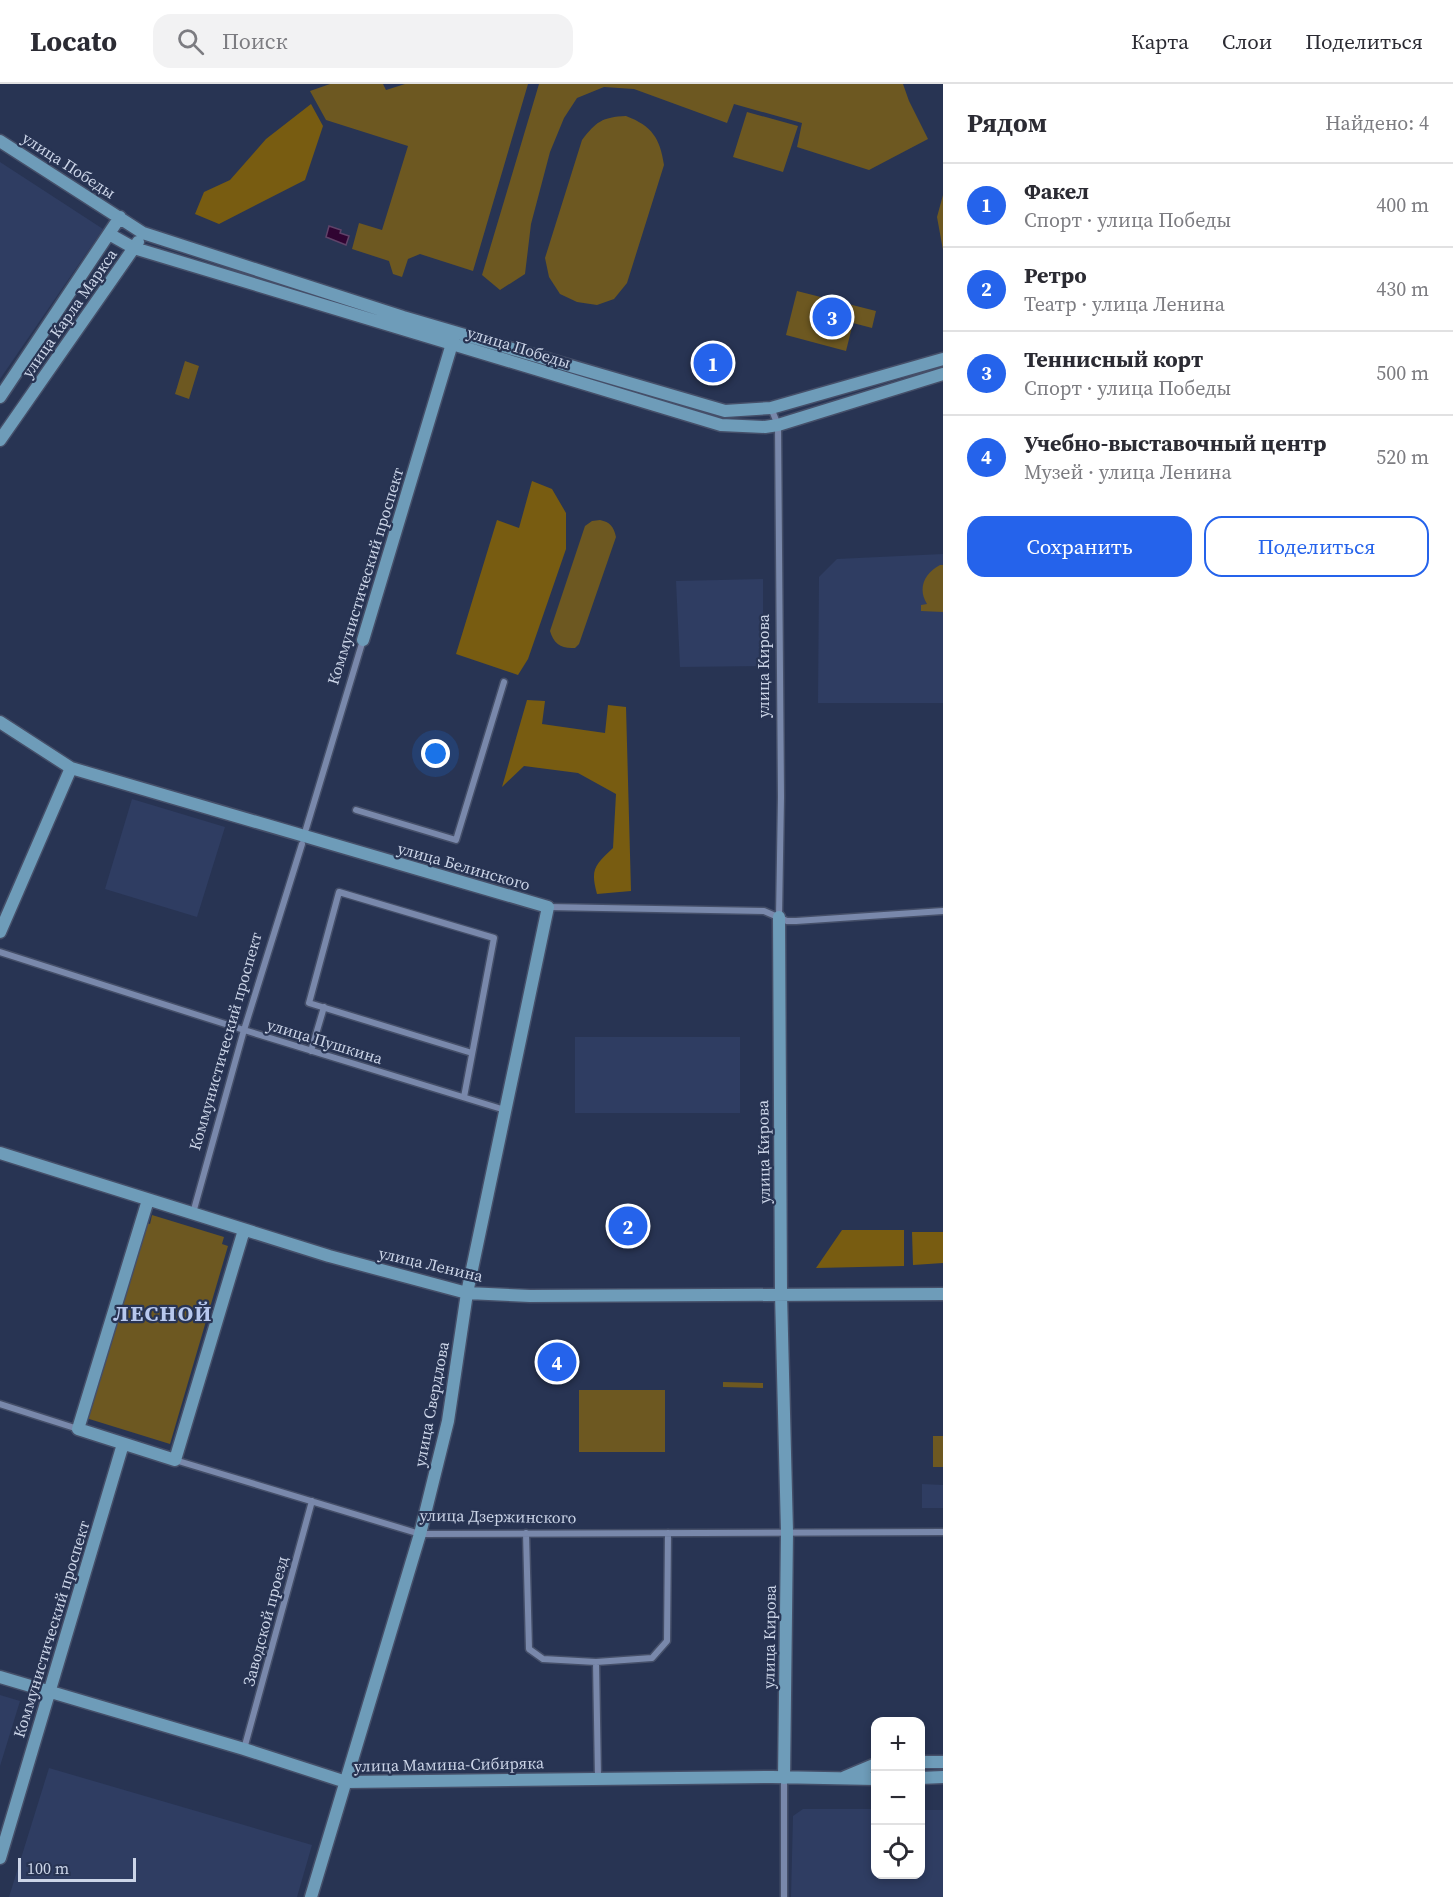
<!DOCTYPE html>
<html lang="ru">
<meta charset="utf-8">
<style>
body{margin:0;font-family:"Source Serif 4",serif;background:#f2f2f3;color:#2b2b33}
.controls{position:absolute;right:18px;bottom:18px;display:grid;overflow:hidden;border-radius:12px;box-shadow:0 3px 9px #0003}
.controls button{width:54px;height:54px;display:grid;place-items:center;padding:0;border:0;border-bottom:2px solid #e1e1e2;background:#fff;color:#2b2b33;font:30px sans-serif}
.scale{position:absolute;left:18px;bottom:15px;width:118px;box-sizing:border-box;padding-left:6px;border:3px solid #ccd5e8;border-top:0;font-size:16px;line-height:21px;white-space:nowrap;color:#ccd5e8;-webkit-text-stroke:4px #283453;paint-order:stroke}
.you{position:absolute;left:436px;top:670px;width:21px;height:21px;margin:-15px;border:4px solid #fff;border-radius:50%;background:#1a73e8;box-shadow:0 0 0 9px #1a73e833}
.badge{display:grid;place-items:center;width:39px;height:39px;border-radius:50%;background:#2563eb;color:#fff;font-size:20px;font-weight:700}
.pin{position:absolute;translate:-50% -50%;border:3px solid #fff;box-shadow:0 2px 6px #0006}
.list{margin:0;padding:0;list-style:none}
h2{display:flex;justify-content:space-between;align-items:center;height:78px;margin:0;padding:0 24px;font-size:26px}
h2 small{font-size:20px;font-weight:400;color:#7c7c81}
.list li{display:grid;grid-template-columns:39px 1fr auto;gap:18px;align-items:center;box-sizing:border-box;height:84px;padding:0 24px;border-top:2px solid #e1e1e2}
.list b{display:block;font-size:22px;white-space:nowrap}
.list p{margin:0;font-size:20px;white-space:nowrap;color:#7c7c81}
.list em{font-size:20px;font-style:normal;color:#7c7c81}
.actions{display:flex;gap:12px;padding:18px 24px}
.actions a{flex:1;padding:14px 0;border:2px solid #2563eb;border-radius:18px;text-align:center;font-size:21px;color:#2563eb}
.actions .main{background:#2563eb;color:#fff}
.icon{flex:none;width:33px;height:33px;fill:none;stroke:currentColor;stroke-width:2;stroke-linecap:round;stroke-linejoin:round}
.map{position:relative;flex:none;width:943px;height:1813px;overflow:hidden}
header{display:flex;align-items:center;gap:36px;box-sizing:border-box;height:84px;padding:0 30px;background:#fff;border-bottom:2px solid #e1e1e2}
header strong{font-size:28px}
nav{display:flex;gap:33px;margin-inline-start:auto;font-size:21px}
.search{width:420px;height:54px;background:#f2f2f3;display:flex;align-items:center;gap:15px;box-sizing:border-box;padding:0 21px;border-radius:18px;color:#7c7c81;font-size:22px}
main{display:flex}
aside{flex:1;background:#fff}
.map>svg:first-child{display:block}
.built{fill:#2f3d62}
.green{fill:#6d5821}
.forest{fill:#785c11}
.water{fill:#300432;stroke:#5f4369;stroke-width:1.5}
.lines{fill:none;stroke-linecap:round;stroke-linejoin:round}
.street-casing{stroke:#454f69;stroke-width:9}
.secondary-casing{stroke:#454f69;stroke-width:15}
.street{stroke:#7988ab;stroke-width:6}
.secondary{stroke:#6e9cb9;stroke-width:12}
.labels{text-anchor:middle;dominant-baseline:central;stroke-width:4.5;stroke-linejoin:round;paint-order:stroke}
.street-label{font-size:16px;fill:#ccd5e8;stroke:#283453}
.district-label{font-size:22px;font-weight:bold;letter-spacing:1.5px;fill:#b8c8ee;stroke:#283453}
</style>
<header>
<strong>Locato</strong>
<div class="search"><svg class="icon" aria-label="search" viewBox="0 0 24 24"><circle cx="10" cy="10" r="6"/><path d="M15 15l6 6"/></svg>Поиск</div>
<nav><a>Карта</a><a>Слои</a><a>Поделиться</a></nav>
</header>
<main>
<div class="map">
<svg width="943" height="1813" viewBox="0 0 943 1813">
<rect width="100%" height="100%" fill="#283453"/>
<!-- built -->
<path class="built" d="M0,78L103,145L0,295Z
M943,470V619H818L819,493L837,475Z
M763,495V582L680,583L676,497Z
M132,715L225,743L197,833L105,805Z
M575,953H740V1029H575Z
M922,1400L943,1401V1424H922Z
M0,1611L20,1617L0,1682Z
M49,1684L312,1761L297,1813H9Z
M803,1725H875L876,1790H920L921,1726H943V1813H791L793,1732Z"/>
<!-- green -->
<path class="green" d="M330,0H383L386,6L405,0H528L473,187L420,170L408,175L402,193L393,190L389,177L352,165L359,139L382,146L408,62L326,36L310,7Z
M539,0H903L909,17L928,55L869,86L797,63L802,39L734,20L727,39L634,5L604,3L577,14L564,34L550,68L531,140L525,190L500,206L482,191Z
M747,28L798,42L783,88L733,73Z
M626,32C652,42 660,54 664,81L627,199L614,215L597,221L577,218L560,210L549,193L545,174L582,56C596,38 602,33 626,32Z
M943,111V166L937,133Z
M797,207L876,227L872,244L853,239L846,267L786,251Z
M185,277L199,282L189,315L175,310Z
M600,436C610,438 614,443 616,453L579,560L575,564C561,565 554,560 550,547L585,442L592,437Z
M940,481H943V528L921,527V521L927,520C917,504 925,489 940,481Z
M152,1131L224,1153L222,1160L228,1162L170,1360L86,1334L144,1138L150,1140Z
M723,1298L763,1299V1304L723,1303Z
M579,1306H665V1368H579Z
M933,1352H943V1383H933Z"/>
<!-- forest -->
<path class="forest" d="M311,20L323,42L305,96L219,140L195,130L204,108L230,96L266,55Z
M532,397L552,405L566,429V465L528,575L518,591L456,570L497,436L519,444Z
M527,616L545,617L542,640L605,649L608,621L626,623L631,807L597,810C590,785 595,781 613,764L616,710L578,689L524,682L502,703Z
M842,1146H904V1182L816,1184Z
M912,1148H943V1179L913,1181Z"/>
<!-- water -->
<path class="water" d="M329,142L341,146L340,149L349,152L346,161L326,153Z"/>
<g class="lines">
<!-- street casing -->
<g class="street-casing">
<path id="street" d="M771,324L778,341L781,713L779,833
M356,726L456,756L504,598
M306,745L363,556
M548,823L764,827L787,837H796L943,827
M0,868L244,946L505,1026
M311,967L324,923
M464,1013L494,854L339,808L309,919L472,969
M193,1129L244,946L302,760
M0,1320L78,1345
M175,1376L420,1450L943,1448
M526,1449L529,1565L543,1575L596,1578L598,1694
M596,1578L652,1574L667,1557L668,1449
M244,1665L312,1417
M784,1694V1813"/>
</g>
<!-- secondary casing -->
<g class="secondary-casing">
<path id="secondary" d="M0,57L143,149L403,233L725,327L771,324L943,275
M109,150L134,164L721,341L765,343L778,341L943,290
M0,313L120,133
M0,356L138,158
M363,556L454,253
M0,638L71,684L548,823L467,1209L448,1337L420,1450L311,1813
M779,833L781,1210L787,1448L784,1694
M0,848L71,684
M0,1069L329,1172L467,1209L530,1212L943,1210
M148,1116L78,1345L175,1376L244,1146
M0,1593L244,1665L346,1698L772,1693L876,1695
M920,1678H943
M845,1693L876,1680
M920,1694L943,1693
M0,1774L123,1360"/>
</g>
<!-- street -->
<use href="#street" class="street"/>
<!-- secondary -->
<use href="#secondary" class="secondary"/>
</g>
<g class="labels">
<!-- street labels -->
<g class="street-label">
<text transform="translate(69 81) rotate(33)">улица Победы</text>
<text transform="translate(69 229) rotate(-55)">улица Карла Маркса</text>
<text transform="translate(519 263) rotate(17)">улица Победы</text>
<text transform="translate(365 492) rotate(-73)">Коммунистический проспект</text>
<text transform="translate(763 582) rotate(-90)">улица Кирова</text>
<text transform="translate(464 782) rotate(16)">улица Белинского</text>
<text transform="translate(225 957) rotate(-74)">Коммунистический проспект</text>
<text transform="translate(325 957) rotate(17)">улица Пушкина</text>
<text transform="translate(763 1068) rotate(-91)">улица Кирова</text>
<text transform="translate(431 1180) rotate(13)">улица Ленина</text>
<text transform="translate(431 1320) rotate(-79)">улица Свердлова</text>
<text transform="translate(498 1432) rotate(1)">улица Дзержинского</text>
<text transform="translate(265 1537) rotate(-75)">Заводской проезд</text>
<text transform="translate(51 1545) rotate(-73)">Коммунистический проспект</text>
<text transform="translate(769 1553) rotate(-89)">улица Кирова</text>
<text transform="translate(449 1680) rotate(-1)">улица Мамина-Сибиряка</text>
</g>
<!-- district labels -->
<g class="district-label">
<text x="163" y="1229">ЛЕСНОЙ</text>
</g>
</g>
</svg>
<div class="controls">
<button>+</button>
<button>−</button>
<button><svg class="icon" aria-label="locate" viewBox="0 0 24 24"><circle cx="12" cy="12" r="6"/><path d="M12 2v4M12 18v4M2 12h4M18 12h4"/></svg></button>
</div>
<div class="scale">100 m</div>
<div class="you"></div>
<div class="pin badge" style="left:713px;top:279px">1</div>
<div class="pin badge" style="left:628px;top:1142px">2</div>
<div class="pin badge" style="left:832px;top:233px">3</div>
<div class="pin badge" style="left:557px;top:1278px">4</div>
</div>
<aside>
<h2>Рядом<small>Найдено: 4</small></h2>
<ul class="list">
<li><span class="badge">1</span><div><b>Факел</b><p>Спорт · улица Победы</p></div><em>400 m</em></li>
<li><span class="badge">2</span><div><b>Ретро</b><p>Театр · улица Ленина</p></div><em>430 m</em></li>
<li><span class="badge">3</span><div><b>Теннисный корт</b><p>Спорт · улица Победы</p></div><em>500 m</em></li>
<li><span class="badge">4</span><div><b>Учебно-выставочный центр</b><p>Музей · улица Ленина</p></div><em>520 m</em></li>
</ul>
<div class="actions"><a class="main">Сохранить</a><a>Поделиться</a></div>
</aside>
</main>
